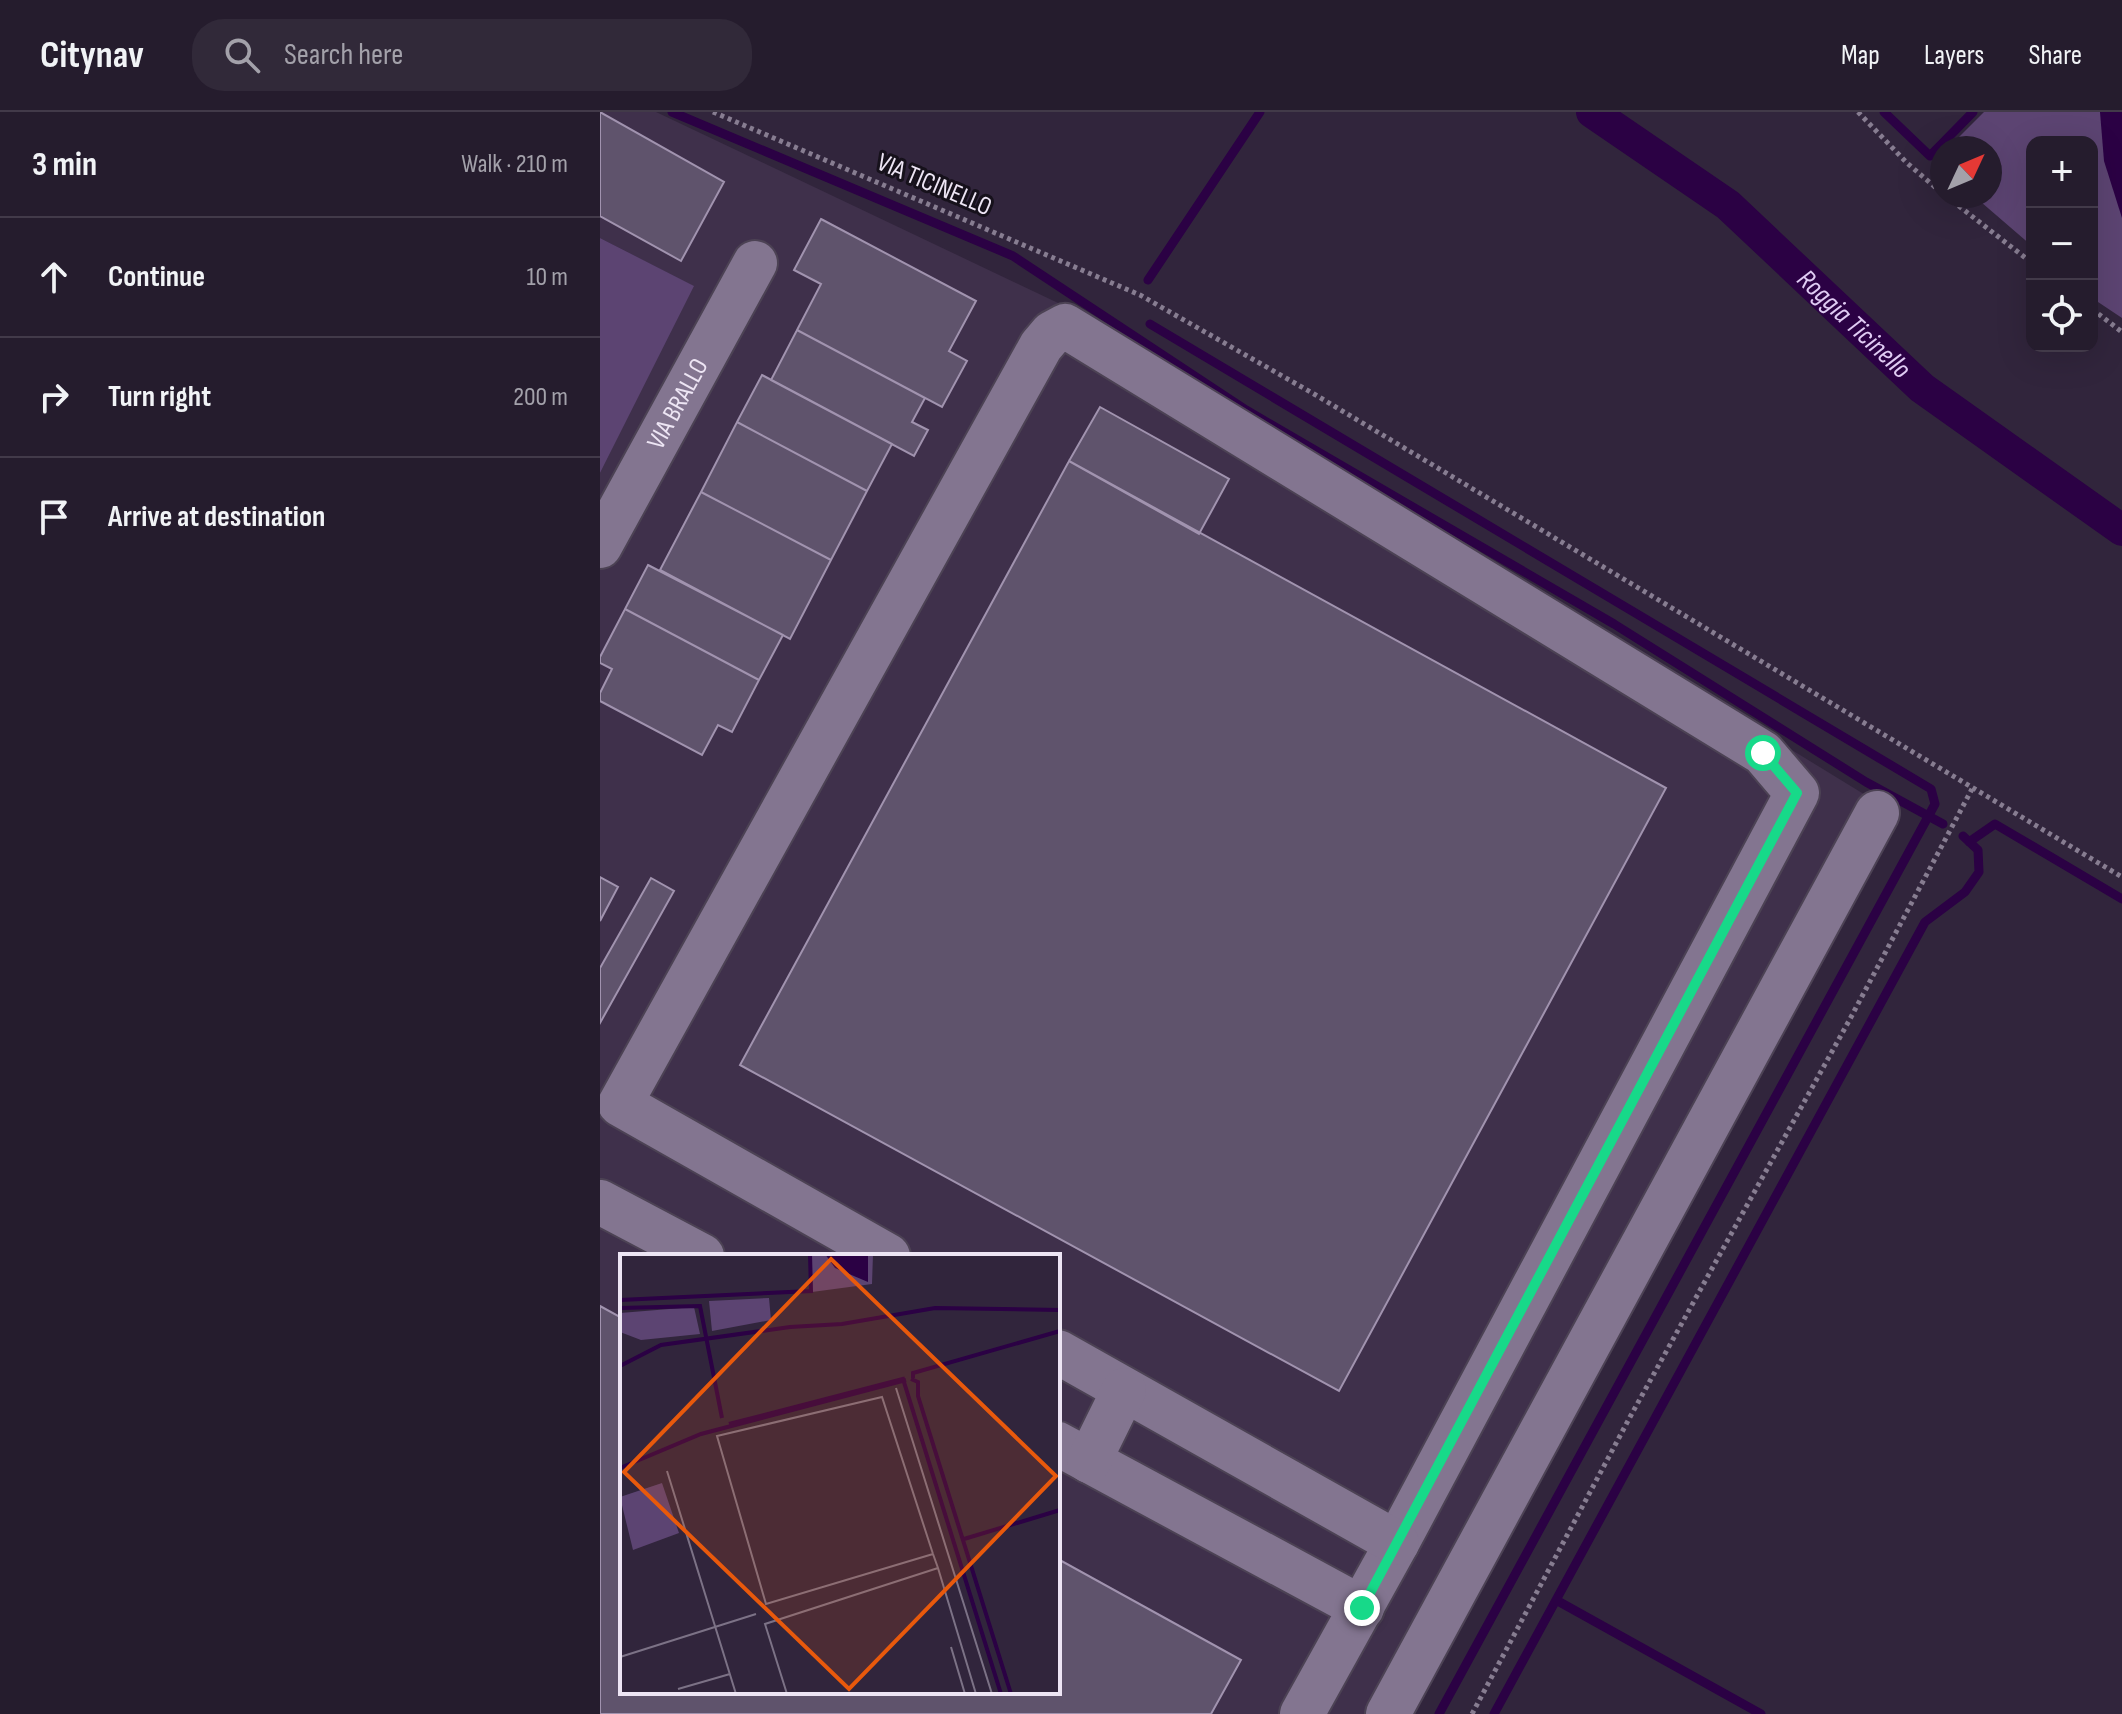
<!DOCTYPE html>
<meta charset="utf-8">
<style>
body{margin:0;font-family:"Sofia Sans Condensed",sans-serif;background:#312939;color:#f1f3f6}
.controls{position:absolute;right:24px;top:24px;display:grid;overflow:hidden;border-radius:16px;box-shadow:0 8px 32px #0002}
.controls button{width:72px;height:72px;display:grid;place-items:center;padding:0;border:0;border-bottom:2px solid #423a49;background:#251c2d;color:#f1f3f6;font:40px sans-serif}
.compass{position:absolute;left:1330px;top:24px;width:72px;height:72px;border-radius:50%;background:#251c2d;box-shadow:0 8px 32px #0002;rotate:46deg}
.stop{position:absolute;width:24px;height:24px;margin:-18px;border:6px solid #17d989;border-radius:50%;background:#fff}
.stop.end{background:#17d989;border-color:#fff;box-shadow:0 2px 8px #0008}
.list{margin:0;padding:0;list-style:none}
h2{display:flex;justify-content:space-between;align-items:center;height:104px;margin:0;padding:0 32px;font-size:34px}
h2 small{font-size:26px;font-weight:400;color:#a3a1aa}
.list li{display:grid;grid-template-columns:52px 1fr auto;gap:24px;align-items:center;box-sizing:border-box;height:120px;padding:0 32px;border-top:2px solid #423a49}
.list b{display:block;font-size:30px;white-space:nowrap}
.list em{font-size:26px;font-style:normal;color:#a3a1aa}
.icon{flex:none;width:44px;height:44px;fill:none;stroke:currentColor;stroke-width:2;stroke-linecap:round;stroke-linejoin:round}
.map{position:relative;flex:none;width:1522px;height:1602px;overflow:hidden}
header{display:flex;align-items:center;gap:48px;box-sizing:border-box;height:112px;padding:0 40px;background:#251c2d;border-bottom:2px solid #423a49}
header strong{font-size:38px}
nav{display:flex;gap:44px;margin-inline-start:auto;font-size:28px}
.search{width:560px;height:72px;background:#312939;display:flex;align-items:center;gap:20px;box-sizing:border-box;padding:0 28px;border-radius:32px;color:#a3a1aa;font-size:30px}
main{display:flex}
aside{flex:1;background:#251c2d}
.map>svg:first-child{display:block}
.built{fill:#3f304b;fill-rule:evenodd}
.green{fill:#5c4472}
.water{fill:#2b0144}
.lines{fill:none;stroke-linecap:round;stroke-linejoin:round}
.stream{stroke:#2b0144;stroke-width:9}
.canal{stroke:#2b0144;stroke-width:32}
.building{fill:#5f536c;stroke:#a193af;stroke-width:2}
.minor-casing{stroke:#4c4254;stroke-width:48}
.path{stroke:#877d91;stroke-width:5;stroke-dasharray:4 4;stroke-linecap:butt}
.minor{stroke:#837590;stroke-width:44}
.route{stroke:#17d989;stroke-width:10}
.labels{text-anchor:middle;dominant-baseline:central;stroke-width:6;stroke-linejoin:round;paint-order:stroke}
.street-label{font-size:26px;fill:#ede5f4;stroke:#16111b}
.water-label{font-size:28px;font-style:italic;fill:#e0ccf4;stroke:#16111b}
.inset-river{fill:none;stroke:#2b0144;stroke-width:4}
.inset-road{fill:none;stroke:#7c7286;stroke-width:2}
.view{fill:#e8590c;fill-opacity:0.15;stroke:#e8590c;stroke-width:4}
.inset-edge{fill:none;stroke:#ede5f4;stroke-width:4}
</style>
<header>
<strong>Citynav</strong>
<div class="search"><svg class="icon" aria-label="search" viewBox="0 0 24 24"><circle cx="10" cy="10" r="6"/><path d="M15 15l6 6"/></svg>Search here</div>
<nav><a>Map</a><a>Layers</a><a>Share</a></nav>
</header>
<main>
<aside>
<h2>3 min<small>Walk · 210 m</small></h2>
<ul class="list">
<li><svg class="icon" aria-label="ahead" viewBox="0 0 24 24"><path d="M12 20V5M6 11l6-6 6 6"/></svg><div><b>Continue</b></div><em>10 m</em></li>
<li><svg class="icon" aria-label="right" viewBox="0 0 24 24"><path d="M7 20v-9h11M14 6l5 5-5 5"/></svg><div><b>Turn right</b></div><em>200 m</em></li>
<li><svg class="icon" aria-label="arrive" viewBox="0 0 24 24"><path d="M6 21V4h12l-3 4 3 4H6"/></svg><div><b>Arrive at destination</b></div></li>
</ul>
</aside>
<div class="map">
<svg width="1522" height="1602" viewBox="0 0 1522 1602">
<rect width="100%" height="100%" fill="#31253c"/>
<!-- built -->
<path class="built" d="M0,0H56L475,199L1298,703L810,1602H0V361L93,174L0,126ZM22,1144H458V1580H22Z"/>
<!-- green -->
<path class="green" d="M1384,0H1522V206L1492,186V30H1432V134L1374,84H1390V36H1348Z
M0,126L94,174L0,361Z"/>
<!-- water -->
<path class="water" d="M1500,0H1522V106L1504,49Z"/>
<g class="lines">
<!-- stream -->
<path class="stream" d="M72,0L413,144L646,298L1014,512L1266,670L1343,712
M1284,0L1330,44L1373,0
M548,168L660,0
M550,212L1331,677L1335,692L839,1602
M1369,730L1395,712L1522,787
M956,1488L1161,1602
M894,1602L1325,810L1365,780L1379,760L1378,738L1363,724"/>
<!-- canal -->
<path class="canal" id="s1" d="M992,0L1128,93L1322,276L1522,418"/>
</g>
<!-- building -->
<path class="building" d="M0,0L124,70L81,149L0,104Z
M221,107L376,189L349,239L367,249L342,295L197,218L221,172L194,158Z
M197,218L325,286L312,310L328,318L314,344L171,268Z
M162,263L292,332L267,379L137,310Z
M500,295L629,367L599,422L469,349Z
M137,310L267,379L231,448L101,380Z
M469,349L1066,676L739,1279L140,953Z
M101,380L231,448L190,527L60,458Z
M48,453L183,523L159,568L25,497Z
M25,497L159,568L132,620L118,613L102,643L0,589V581L12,557L0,551V545Z
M0,765L18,775L0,809Z
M51,766L74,779L0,911V856Z
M0,1194L22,1206V1580H458V1447L641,1548L611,1602H0Z"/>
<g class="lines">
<!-- minor casing -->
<g class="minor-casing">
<g id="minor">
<path id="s2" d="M0,434L155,151"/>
<path d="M0,1090L102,1144"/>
<path d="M288,1144L20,992L441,234L452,221L465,214L1163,641L1197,681L797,1431L702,1602"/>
<path d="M458,1240L797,1431"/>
<path d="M458,1332L762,1496"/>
<path d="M489,1349L524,1278"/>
<path d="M788,1602L1277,701"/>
</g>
</g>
<!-- path -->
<path class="path" d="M113,0L540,183L714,282L1522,765
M1258,0L1307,51L1342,81
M1346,84L1432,151
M1492,197L1522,220
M872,1602L1030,1305L1250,907L1372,677"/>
<!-- minor -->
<use href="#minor" class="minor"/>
</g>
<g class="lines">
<!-- route -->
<path class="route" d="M762,1496L1197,681L1163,641"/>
</g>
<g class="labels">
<!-- street labels -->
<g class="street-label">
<text transform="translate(334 73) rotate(23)">VIA TICINELLO</text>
<text stroke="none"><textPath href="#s2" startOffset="162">VIA BRALLO</textPath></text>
</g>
<!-- water labels -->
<g class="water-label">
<text stroke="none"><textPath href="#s1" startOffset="338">Roggia Ticinello</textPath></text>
</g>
</g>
<!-- overview -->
<g transform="translate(20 1142)">
<rect width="440" height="440" fill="#31253c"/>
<path d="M192,0H253L252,30L192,38ZM149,44L151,66L92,77L89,47ZM74,53L80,80L21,86L0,78V59ZM42,229L59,279L13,296L0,243Z" fill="#5c4472"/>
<path d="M205,0H248V28L215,14Z" fill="#2b0144"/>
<path class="inset-river" d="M0,46L191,37L190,0M0,54L80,52L102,164M0,112L41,91L170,73L222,70L315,54L440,56M293,124V119L440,77M291,125L298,128V142L391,440M109,170L283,125L381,440M0,214L81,180L286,126M344,285L440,256"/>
<path class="inset-road" d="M276,134L372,440M47,217L116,440M313,300L146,350L97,182L262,143L313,300L318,314L356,440M331,393L345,440M0,403L136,360M58,435L110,420M167,440L145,370L318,314"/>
<path class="view" d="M211,5L436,222L229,435L4,218Z"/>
<rect width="440" height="440" class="inset-edge"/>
</g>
</svg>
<div class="controls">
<button>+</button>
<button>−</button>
<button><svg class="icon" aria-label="locate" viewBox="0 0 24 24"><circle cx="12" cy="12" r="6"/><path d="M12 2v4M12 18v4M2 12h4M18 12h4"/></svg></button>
</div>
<svg class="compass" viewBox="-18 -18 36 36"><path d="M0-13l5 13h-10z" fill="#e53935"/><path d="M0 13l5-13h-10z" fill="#a3a1aa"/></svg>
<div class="stop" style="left:1163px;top:641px"></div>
<div class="stop end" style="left:762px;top:1496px"></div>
</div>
</main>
